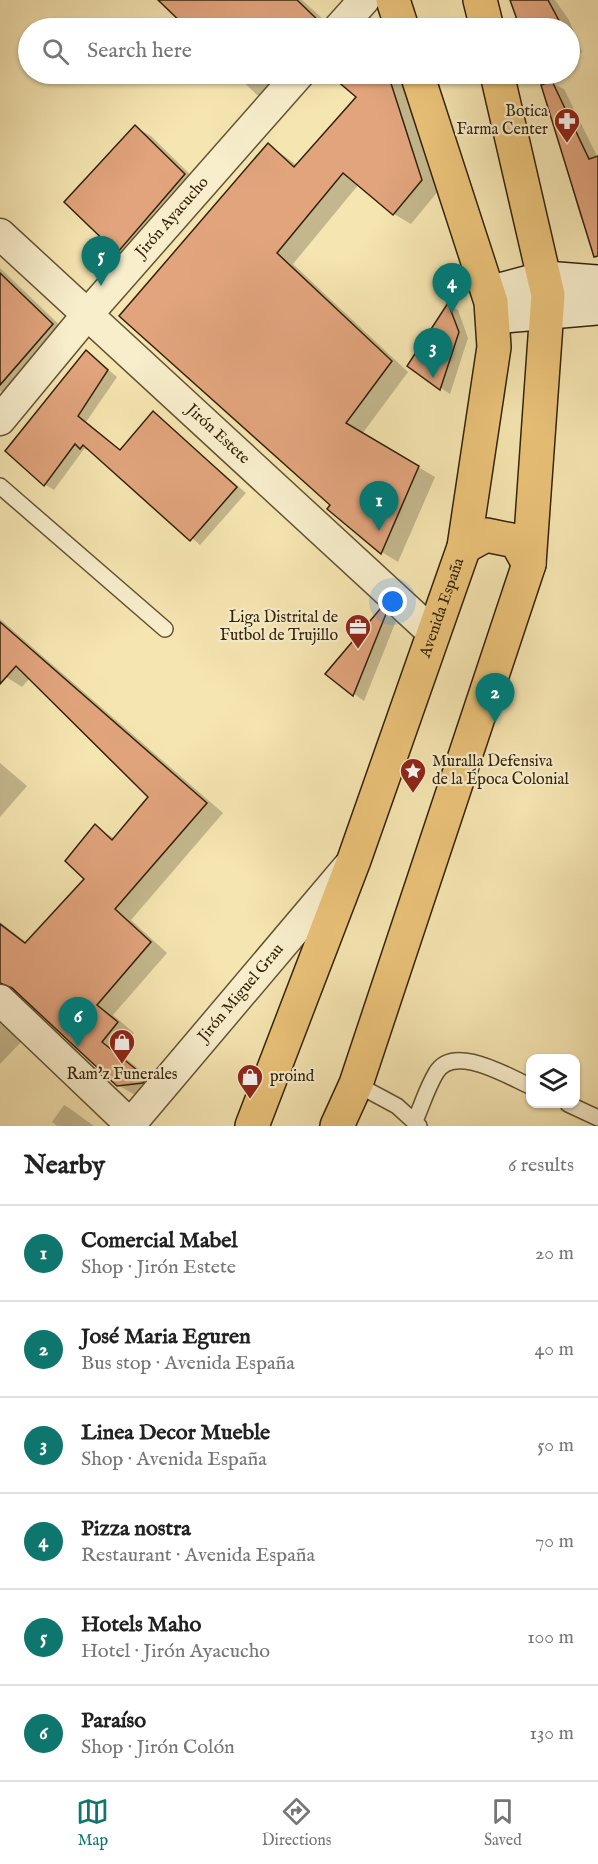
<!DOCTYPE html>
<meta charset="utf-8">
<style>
body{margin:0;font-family:"IM FELL English",serif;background:#f2f2f2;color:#222}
.controls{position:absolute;right:18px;bottom:18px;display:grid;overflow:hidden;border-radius:12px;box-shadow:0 2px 4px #0004}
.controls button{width:54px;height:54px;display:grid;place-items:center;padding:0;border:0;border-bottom:2px solid #e0e0e0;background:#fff;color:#222;font:30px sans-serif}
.you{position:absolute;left:393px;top:602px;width:21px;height:21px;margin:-15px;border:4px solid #fff;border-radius:50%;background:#1a73e8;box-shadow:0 0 0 9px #1a73e833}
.badge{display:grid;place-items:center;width:39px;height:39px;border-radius:50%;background:#0f766e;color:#fff;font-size:20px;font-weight:700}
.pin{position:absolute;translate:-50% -50px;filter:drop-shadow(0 2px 3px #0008)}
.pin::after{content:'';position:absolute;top:32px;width:21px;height:18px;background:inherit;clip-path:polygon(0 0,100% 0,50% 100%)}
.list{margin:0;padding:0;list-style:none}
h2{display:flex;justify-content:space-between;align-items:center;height:78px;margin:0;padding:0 24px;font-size:26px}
h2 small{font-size:20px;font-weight:400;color:#767676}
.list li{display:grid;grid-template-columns:39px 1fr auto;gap:18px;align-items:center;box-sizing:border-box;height:96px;padding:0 24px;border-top:2px solid #e0e0e0}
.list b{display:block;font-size:22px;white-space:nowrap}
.list p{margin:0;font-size:20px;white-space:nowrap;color:#767676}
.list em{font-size:20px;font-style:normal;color:#767676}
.icon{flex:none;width:33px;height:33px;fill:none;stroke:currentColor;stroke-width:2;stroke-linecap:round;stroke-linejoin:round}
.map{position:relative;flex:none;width:598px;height:1126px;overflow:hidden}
.search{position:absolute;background:#fff;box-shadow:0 2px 4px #0004;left:18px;right:18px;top:18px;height:66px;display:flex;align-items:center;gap:15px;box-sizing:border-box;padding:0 21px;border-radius:33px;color:#767676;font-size:22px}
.sheet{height:654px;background:#fff}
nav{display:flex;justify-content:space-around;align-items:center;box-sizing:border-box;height:84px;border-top:2px solid #e0e0e0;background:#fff;font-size:16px;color:#767676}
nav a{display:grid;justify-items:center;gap:3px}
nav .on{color:#0f766e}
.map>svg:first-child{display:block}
.shadow{fill:#0003}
.building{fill:#e1a47d;stroke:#332209;stroke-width:1.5}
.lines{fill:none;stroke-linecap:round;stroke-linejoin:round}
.service-casing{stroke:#645333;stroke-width:18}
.minor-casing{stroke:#645333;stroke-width:33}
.secondary-casing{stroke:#332209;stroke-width:36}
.primary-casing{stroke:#332209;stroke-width:36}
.service{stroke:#f8eecc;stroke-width:15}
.minor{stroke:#f8eecc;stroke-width:30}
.secondary{stroke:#f8eecc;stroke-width:33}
.primary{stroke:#eac278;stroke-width:33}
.labels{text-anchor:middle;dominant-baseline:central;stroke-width:4.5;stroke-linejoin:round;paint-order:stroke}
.poi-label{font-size:16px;fill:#332209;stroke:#f8eecc;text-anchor:end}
.street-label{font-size:16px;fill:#332209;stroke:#f8eecc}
</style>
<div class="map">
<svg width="598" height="1126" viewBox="0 0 598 1126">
<rect width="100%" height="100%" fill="#f5e5b1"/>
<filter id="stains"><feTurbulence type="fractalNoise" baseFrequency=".00333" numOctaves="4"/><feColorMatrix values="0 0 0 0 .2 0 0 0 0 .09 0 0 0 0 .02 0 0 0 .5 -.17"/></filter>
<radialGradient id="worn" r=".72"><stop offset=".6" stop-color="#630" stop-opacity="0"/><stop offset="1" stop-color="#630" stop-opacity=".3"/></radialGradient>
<!-- shadow -->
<path class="shadow" d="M160,0H302L333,28H189Z
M512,0H555L569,20L582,52L570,58V28H522Z
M235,74H305L276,106L257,95Z
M340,74H401L439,190L411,224L394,214L359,184L293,264L408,372L362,434L435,477L398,562L382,552L329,509L332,505L121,316L269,145L298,166L358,96L336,78Z
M552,83L564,89L598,158V258L580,216L543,86Z
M135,127L151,136L200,184L133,260L118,252Z
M0,268L71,336L15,399L0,391Z
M448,305L458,310L468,338L450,394L409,366Z
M87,352L117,377L86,422L121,451L153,413L246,493L200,545L92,451L84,449L54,490L44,484Z
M381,610L396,621L364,701L327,674Z
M0,619L223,813L131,920L167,953L113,1015L134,1033L118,1052L163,1089L160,1092L135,1095L118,1085L17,992L12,993L0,1005V922L27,943L86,879L95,826L115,839L150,797L30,678L22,687L0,673Z
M0,763L27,786L0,817Z
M0,1015L22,1041L0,1064Z
M64,1105L69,1108L94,1126H57L52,1122Z"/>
<!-- building -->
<path class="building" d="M158,0H297L322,24V28H187Z
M510,0H548L563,28H520Z
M329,74H388L422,180L393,215L343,173L277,253L392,361L346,423L419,466L381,554L327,509L330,505L119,316L268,143L294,167L356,97Z
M552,81L589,159L598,156V256L594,257L541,85Z
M135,125L185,174L117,253L64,202Z
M0,273L53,324L0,385Z
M448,303L459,332L440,390L407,366Z
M86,350L108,370L78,416L120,450L153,411L237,487L190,541L83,445L80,449L75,444L44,486L5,451Z
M381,608L386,614L353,696L325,674Z
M0,622L207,803L115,909L151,942L97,1005L118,1022L102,1042L147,1078L143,1083L117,1086L12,988L0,983V924L25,943L84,879L65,861L95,824L112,840L148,797L16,666L0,684Z"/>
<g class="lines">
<!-- service casing -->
<g class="service-casing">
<path id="service" d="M0,486L165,629
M356,1084L397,1106L419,1126
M568,1104L598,1118
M415,1121C422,1105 427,1088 436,1073C453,1043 507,1076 530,1086"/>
</g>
<!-- minor casing -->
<g class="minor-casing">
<g id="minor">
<path d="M339,28L364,0"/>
<path id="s1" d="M0,234L434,634"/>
<path id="s2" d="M0,420L86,316L299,74"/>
<path d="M0,1000L132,1126"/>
<path id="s3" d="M129,1126L348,867"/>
</g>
</g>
<!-- secondary casing -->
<g class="secondary-casing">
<path id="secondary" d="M489,293L545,278L598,282
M493,317L598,308"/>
</g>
<!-- primary casing -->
<g class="primary-casing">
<g id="primary">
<path d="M393,0L402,28"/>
<path d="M480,0L487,28"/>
<path d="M464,547L486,535L516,541L529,564"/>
<path id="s4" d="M252,1126L354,860L464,547L494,347L491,302L417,74"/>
<path d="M337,1126L356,1084L529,564L548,295L497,74"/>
</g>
</g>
<!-- service -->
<use href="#service" class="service"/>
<!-- minor -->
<use href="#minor" class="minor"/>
<!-- secondary -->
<use href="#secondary" class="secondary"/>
<!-- primary -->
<use href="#primary" class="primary"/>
</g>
<!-- icons -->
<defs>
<g id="pharmacy-pin" transform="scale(1.35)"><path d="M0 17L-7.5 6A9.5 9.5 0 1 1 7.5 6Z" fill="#8f2418" stroke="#f8eecc"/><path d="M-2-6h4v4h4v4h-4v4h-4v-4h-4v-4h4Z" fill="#fff"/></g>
<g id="office-pin" transform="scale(1.35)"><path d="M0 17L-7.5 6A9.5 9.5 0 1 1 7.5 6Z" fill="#8f2418" stroke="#f8eecc"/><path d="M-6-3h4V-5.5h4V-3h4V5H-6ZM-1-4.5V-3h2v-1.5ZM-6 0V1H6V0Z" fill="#fff"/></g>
<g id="sight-pin" transform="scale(1.35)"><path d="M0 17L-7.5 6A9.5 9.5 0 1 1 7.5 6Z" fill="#8f2418" stroke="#f8eecc"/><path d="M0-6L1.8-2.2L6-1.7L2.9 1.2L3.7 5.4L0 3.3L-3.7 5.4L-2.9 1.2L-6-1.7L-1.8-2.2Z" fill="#fff"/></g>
<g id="shop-pin" transform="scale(1.35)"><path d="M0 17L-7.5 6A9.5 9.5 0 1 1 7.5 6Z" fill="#8f2418" stroke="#f8eecc"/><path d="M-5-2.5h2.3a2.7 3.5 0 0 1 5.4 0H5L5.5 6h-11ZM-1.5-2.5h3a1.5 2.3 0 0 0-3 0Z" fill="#fff"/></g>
</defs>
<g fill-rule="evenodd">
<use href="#pharmacy-pin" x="567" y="121"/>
<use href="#office-pin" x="358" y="627"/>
<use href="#sight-pin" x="413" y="771"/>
<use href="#shop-pin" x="122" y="1042"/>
<use href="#shop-pin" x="250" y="1077"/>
</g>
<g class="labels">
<!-- poi labels -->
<g class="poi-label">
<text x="548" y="112">Botica<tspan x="548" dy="18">Farma Center</tspan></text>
<text x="338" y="618">Liga Distrital de<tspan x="338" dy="18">Futbol de Trujillo</tspan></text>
<text x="432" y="762" text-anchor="start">Muralla Defensiva<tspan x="432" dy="18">de la Época Colonial</tspan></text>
<text x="122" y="1075" text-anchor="middle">Ram'z Funerales</text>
<text x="270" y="1077" text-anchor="start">proind</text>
</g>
<!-- street labels -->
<g class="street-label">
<text stroke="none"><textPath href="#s2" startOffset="266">Jirón Ayacucho</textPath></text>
<text stroke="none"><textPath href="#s1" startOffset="296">Jirón Estete</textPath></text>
<text stroke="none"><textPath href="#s4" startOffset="552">Avenida España</textPath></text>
<text stroke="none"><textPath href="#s3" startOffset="174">Jirón Miguel Grau</textPath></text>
</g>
</g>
<rect width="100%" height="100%" filter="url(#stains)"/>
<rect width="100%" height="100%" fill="url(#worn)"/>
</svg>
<div class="controls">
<button><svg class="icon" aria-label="layers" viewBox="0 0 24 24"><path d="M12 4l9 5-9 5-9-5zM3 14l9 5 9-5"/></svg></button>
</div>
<div class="you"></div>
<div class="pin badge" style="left:379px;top:531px">1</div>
<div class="pin badge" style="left:495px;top:723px">2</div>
<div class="pin badge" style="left:433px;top:378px">3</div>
<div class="pin badge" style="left:452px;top:313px">4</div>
<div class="pin badge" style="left:101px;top:286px">5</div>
<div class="pin badge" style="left:78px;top:1047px">6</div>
<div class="search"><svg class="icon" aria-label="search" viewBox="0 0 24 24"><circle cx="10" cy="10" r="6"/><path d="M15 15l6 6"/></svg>Search here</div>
</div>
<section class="sheet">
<h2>Nearby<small>6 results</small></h2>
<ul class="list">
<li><span class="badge">1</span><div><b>Comercial Mabel</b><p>Shop · Jirón Estete</p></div><em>20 m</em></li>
<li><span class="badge">2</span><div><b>José Maria Eguren</b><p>Bus stop · Avenida España</p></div><em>40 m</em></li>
<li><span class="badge">3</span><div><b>Linea Decor Mueble</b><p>Shop · Avenida España</p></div><em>50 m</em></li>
<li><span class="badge">4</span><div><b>Pizza nostra</b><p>Restaurant · Avenida España</p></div><em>70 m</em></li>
<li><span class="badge">5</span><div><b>Hotels Maho</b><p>Hotel · Jirón Ayacucho</p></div><em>100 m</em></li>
<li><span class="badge">6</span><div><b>Paraíso</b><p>Shop · Jirón Colón</p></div><em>130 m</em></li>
</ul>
</section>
<nav>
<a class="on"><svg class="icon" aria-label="map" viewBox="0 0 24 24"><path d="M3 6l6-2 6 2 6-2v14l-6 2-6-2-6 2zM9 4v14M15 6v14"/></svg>Map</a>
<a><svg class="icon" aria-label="directions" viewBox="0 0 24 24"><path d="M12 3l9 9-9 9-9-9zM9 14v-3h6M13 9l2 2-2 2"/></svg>Directions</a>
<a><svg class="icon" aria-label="saved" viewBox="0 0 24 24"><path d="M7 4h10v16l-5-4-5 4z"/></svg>Saved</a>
</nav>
